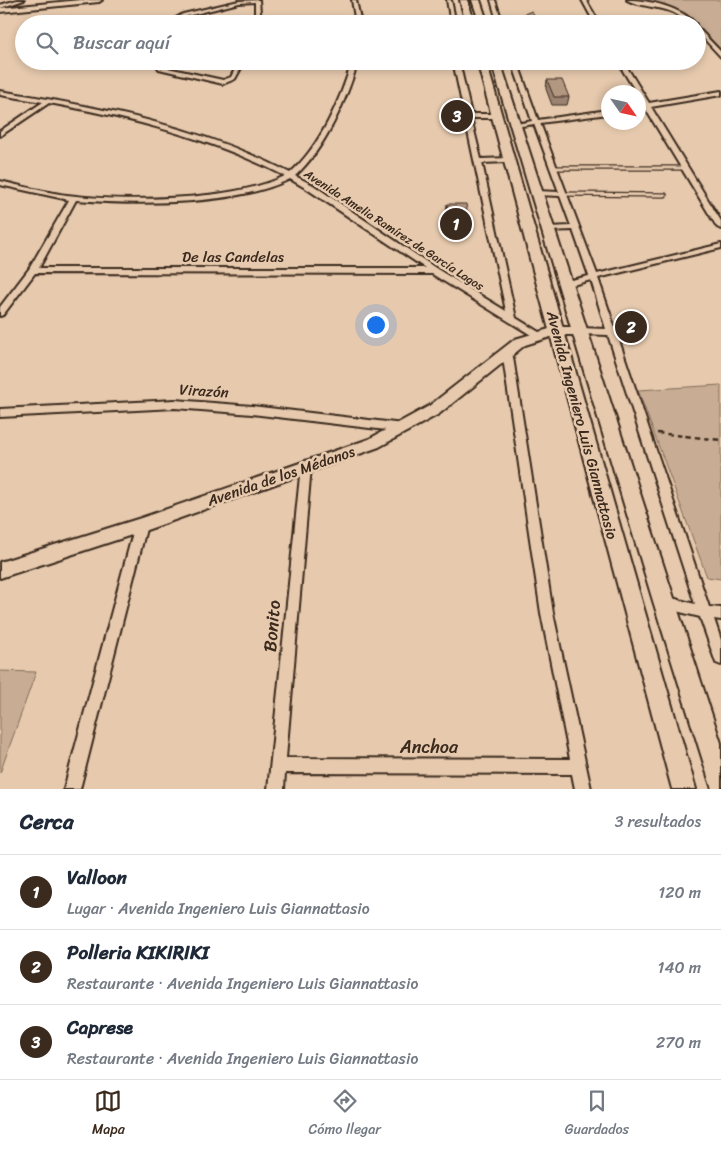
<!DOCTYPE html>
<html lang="es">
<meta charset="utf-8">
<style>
body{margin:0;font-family:Sriracha,sans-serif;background:#f6f6f7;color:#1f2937}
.compass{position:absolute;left:601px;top:85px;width:45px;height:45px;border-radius:50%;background:#fff;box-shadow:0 2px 8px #0003;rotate:124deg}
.you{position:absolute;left:375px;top:324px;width:18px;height:18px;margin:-12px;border:4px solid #fff;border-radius:50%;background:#1a73e8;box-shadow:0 0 0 8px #1a73e833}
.badge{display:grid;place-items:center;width:32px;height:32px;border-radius:50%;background:#3b2a1e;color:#fff;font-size:16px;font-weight:700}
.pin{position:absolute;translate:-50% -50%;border:2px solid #fff;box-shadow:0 1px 5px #0006}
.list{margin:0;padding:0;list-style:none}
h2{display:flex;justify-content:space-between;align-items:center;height:65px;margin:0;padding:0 20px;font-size:21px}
h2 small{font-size:16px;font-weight:400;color:#747a83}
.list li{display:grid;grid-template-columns:32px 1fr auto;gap:15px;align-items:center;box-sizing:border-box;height:75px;padding:0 20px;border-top:1px solid #e0e1e3}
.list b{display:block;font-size:19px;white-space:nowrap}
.list p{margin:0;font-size:16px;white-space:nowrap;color:#747a83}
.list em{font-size:16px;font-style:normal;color:#747a83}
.icon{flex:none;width:28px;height:28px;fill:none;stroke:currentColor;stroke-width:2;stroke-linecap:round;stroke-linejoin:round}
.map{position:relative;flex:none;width:721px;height:789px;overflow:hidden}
.search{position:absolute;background:#fff;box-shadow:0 2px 8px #0003;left:15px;right:15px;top:15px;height:55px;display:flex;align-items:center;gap:12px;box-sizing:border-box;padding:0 18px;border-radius:28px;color:#747a83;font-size:19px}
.sheet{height:290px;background:#fff}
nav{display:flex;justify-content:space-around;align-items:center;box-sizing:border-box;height:70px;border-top:1px solid #e0e1e3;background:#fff;font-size:14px;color:#747a83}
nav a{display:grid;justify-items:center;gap:2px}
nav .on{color:#3b2a1e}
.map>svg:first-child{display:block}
.green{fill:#c8ad94;stroke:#826c59}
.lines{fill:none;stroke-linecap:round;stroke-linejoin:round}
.lane-casing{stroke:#3b2a1e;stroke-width:5.5}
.street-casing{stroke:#3b2a1e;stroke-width:4}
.secondary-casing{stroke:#3b2a1e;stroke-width:4}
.primary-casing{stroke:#3b2a1e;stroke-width:4}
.path{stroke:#3b2a1e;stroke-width:2.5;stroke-dasharray:5.5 4;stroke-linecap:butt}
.lane{stroke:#e7caae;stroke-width:3}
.street{fill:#e7caae;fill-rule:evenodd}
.secondary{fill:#e7caae;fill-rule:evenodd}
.primary{fill:#e7caae;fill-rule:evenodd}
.wall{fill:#9a836f;stroke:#3b2a1e}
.building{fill:#b39881;stroke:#3b2a1e}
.labels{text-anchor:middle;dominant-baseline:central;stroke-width:5;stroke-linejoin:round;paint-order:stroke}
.far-street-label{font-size:12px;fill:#3b2a1e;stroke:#e7caae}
.street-label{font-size:15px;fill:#3b2a1e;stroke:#e7caae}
.near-street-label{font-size:18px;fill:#3b2a1e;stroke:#e7caae}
</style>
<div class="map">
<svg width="721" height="789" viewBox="0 0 721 789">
<rect width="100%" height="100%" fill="#e7caae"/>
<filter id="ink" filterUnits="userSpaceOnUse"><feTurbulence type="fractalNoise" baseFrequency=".02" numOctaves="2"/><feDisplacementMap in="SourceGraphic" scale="10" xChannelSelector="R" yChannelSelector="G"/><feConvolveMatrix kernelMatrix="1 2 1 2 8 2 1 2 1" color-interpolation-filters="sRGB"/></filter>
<g filter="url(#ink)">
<!-- green -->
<path class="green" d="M636,0H721V50L687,14L674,9Z
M721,385V579L707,577L638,390Z
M0,671L36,672L0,773Z"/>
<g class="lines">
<!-- lane casing -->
<g class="lane-casing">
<path id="lane" d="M552,168H684
M562,194L665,195"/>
</g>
<!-- street casing -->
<g class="street-casing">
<path id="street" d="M17,0H24L0,8V5Z
M259,0L261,24H255V2L239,3L187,16L180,20L178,24H173L176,18L183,14L239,1Z
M352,0H356L361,24H356Z
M447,0H451L456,24H451Z
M491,0H495L503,24H498Z
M582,0H586L600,24H595Z
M627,0C650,0 680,7 696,24C688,24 680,15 672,12C658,6 640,7 627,0Z
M697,27L721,52V57L697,31Z
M157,61H163V67L223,80L231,77L239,61H245L235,79L223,84L159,69L156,64Z
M352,61H358C347,99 325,149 295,176L313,185L437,269L506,311L453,61H459L471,114H496L499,116L496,118H471L481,159L509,158L512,160L509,162L482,163L516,318L542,334L544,336L542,338H536L432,274L35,273L3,315L0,316V307L29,269L69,200L0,185V181C22,186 44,192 67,195C123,202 234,201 285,176C211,138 130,118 49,103L0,136V131L43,102L0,95V91C99,107 200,126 290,173C320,147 341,99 352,61ZM290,179L307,189L425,268H39L76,200C136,205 236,206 290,179Z
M517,61L538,120L608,110V114L540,123L597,274L721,244V248L598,278L709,607L721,608V620L714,619L721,640V665L716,663L700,617L664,608L659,606L658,602L659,598L664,596L695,604L608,335L580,334L575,331L580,328L606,329L591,280L565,287L561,284L562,282L589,276L573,230L548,231L544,229L548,227L571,226L560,196L536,195L532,193L536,191L559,192L534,124L515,127L512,125L532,121L513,65L496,66L493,64L496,62Z
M617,61H623L649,103L721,91V95L651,107L721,221V229L717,227L645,108L638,109V105L643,104L638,96V92H636Z
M507,348L512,351L553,613L591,789H575L572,774L285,773L284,789H268L301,466L302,463L306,462L310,463L311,466L286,758L570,759L541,613L502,351Z
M175,400L252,406L403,424L407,425L408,428L407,431L403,432L252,414L175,408L0,417V409Z
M141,520L145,521L147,525L80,789H64L135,525L137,521Z"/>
</g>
<!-- secondary casing -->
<g class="secondary-casing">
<path id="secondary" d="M80,0H102L99,2L0,12V8Z
M556,327H580L586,331L580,335H557L525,345L439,414L379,447L141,532L0,578V562L141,518L369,439L429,406L515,339Z"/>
</g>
<!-- primary casing -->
<g class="primary-casing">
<path id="primary" d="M460,0H468L474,24H466Z
M472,0H480L488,24H480Z
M477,61H486L696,789H672Z
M491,61H500L721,743V789H712L709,780L653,601Z"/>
</g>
<!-- path -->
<path class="path" d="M657,433L721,440"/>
<!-- lane -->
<use href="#lane" class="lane"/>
<!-- street -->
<use href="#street" class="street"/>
<!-- secondary -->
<use href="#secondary" class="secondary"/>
<!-- primary -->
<use href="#primary" class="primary"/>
</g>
<!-- wall -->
<path class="wall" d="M524,14L539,24H524L523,22Z
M547,80L569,97L567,105H552L546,89Z
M447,204L469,224L468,234L448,233L446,214Z"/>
<!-- building -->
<path class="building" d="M532,11L539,24H528L524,14Z
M547,80H562L569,97H554Z
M447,204H466L469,224H449Z"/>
</g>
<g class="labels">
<!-- far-street labels -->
<g class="far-street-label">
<text transform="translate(394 230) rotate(33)">Avenida Amelia Ramírez de García Lagos</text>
</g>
<!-- street labels -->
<g class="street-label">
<text x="233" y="257">De las Candelas</text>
<text transform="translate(204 391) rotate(4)">Virazón</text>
<text transform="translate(582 425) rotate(75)">Avenida Ingeniero Luis Giannattasio</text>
<text transform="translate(281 476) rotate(-19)">Avenida de los Médanos</text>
</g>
<!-- near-street labels -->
<g class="near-street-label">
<text transform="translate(272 626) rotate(-85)">Bonito</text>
<text x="429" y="747">Anchoa</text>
</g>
</g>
</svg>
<svg class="compass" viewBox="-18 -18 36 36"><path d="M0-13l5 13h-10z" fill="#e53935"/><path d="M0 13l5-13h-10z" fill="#747a83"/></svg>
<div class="you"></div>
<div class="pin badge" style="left:456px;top:224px">1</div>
<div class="pin badge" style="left:631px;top:327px">2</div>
<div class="pin badge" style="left:457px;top:116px">3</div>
<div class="search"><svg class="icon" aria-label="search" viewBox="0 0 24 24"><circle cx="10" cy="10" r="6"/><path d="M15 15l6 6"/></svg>Buscar aquí</div>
</div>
<section class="sheet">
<h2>Cerca<small>3 resultados</small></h2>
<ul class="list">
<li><span class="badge">1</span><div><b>Valloon</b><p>Lugar · Avenida Ingeniero Luis Giannattasio</p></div><em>120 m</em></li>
<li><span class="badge">2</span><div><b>Polleria KIKIRIKI</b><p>Restaurante · Avenida Ingeniero Luis Giannattasio</p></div><em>140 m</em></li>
<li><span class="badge">3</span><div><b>Caprese</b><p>Restaurante · Avenida Ingeniero Luis Giannattasio</p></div><em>270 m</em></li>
</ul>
</section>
<nav>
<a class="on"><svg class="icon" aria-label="map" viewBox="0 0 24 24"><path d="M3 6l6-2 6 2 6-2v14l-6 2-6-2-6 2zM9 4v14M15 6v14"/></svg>Mapa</a>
<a><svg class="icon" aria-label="directions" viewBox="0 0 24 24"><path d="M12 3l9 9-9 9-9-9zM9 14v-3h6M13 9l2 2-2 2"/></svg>Cómo llegar</a>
<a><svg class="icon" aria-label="saved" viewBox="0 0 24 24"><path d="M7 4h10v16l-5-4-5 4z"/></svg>Guardados</a>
</nav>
